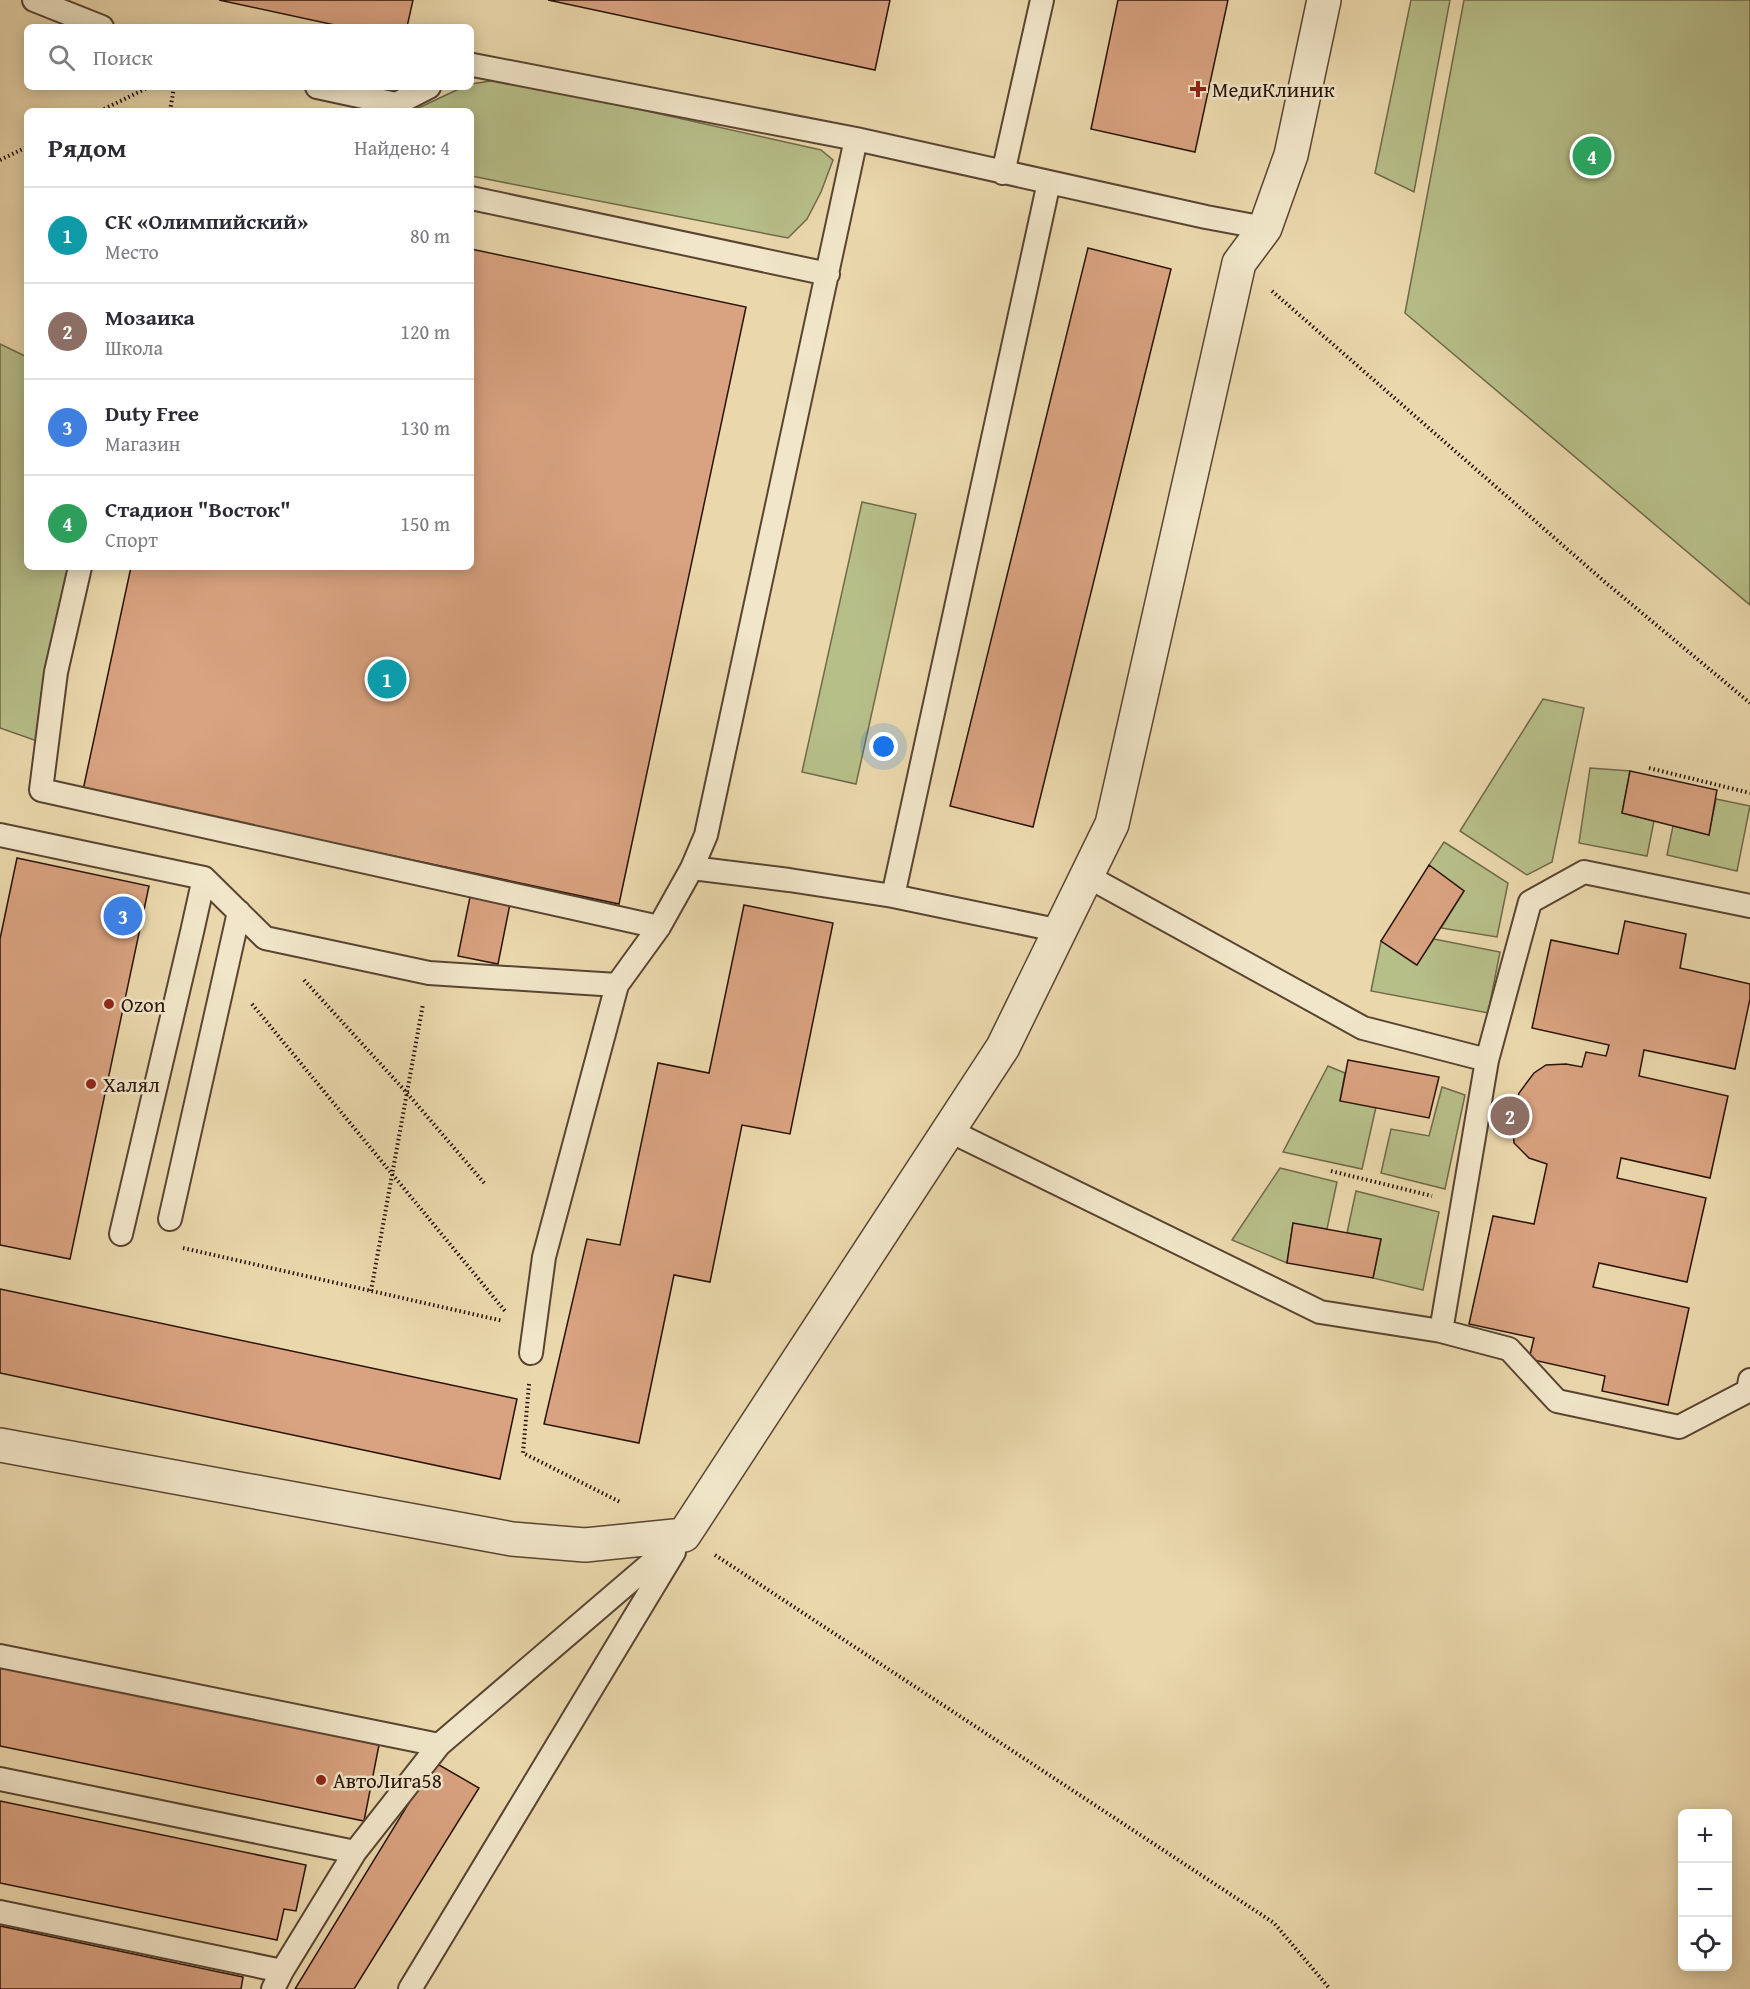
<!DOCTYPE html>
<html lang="ru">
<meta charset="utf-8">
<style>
body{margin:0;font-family:"Gentium Book Plus",serif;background:#f2f2f3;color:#2b2b33}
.controls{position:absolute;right:18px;bottom:18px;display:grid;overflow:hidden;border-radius:9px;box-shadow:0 3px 15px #0003}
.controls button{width:54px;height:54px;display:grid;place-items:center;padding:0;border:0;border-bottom:2px solid #e1e1e2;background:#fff;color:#2b2b33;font:30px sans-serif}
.you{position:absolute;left:884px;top:747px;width:21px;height:21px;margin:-15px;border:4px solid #fff;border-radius:50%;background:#1a73e8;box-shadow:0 0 0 9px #1a73e833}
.badge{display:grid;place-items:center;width:39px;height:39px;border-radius:50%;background:#8f2418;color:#fff;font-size:20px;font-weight:700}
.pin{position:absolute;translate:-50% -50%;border:3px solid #fff;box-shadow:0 2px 6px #0006}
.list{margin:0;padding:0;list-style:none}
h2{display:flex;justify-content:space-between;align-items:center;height:78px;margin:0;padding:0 24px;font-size:26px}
h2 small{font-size:20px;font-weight:400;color:#7c7c81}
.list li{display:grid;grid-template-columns:39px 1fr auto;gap:18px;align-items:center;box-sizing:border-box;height:96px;padding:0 24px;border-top:2px solid #e1e1e2}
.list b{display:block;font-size:22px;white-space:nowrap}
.list p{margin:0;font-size:20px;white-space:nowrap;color:#7c7c81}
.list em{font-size:20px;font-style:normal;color:#7c7c81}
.icon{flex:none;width:33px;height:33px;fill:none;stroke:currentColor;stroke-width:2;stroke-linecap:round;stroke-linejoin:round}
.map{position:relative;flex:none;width:1750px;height:1989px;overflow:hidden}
.search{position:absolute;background:#fff;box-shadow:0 3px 15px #0003;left:24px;top:24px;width:450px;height:66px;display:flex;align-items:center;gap:15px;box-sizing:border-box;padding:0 21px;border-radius:9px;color:#7c7c81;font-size:22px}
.panel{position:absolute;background:#fff;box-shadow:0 3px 15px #0003;left:24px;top:108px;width:450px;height:462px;border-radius:9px}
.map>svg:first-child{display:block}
.green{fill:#b7bf89;stroke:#706949;stroke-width:1.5}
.building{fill:#d9a280;stroke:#291309;stroke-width:1.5}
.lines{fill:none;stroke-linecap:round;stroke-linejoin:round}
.service-casing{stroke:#594432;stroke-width:26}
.minor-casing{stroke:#594432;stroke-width:36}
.path{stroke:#291309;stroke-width:4;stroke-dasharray:1.5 3;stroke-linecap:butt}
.service{stroke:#f1e6c9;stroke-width:22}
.minor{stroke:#f1e6c9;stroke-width:33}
.poi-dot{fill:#8f2418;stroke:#f1e6c9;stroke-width:2}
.labels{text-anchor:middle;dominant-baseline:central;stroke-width:5;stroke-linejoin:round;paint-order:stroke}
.poi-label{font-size:21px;fill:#291309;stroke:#f1e6c9;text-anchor:start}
</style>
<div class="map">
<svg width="1750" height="1989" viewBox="0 0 1750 1989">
<rect width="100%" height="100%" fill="#ead8ac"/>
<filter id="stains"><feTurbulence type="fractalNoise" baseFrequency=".00333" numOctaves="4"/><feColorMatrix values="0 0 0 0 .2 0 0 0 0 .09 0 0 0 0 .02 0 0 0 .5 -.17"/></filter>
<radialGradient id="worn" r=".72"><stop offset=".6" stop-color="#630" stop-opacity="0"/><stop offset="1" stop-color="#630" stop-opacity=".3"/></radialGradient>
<!-- green -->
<path class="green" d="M1411,0H1450L1414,192L1375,173Z
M1464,0H1750V605L1405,313Z
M504,79L821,150L833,160L821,192L807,219L788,238L471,176V111H412L463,87H471V84Z
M0,344L27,357V567H70L46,663L37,741L0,728Z
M862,502L916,514L856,784L802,772Z
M1543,699L1584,708L1552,862L1527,875L1460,831Z
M1590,768L1630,771L1622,813L1654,821L1647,856L1579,843Z
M1716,799L1750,806L1737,871L1667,855L1673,826L1709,834Z
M1444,842L1508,883L1497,937L1441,928L1464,891L1429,865Z
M1434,939L1500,952L1488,1013L1371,991L1381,941L1416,965Z
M1328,1066L1345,1073L1340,1100L1376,1107L1362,1169L1283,1152Z
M1442,1087L1465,1095L1445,1189L1381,1173L1391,1129L1429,1136Z
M1280,1168L1337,1182L1327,1229L1293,1224L1287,1263L1232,1240Z
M1356,1191L1439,1212L1423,1290L1373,1278L1381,1239L1347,1233Z"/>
<!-- building -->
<path class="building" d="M219,0H413L407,27H344Z
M548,0H890L875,70Z
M1118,0H1228L1195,152L1091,129Z
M1088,248L1171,269L1033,827L950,806Z
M471,249L746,307L619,904L83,790L131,567H471Z
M1630,771L1717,790L1709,835L1622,813Z
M17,858L149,886L70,1259L0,1245V939Z
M1429,865L1464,891L1417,965L1381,941Z
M470,897L510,904L498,964L458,956Z
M744,905L833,923L790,1134L742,1125L710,1282L674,1275L639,1443L544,1424L587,1239L620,1245L658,1063L709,1073Z
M1625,921L1686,934L1680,968L1750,984V999L1735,1069L1644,1050L1639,1076L1728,1096L1710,1178L1621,1158L1617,1178L1706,1198L1687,1282L1599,1263L1593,1287L1689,1308L1668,1405L1602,1391L1605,1376L1529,1359L1534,1338L1469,1324L1493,1216L1534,1224L1547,1164L1529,1158L1514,1143L1512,1117L1519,1093L1534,1073L1546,1065L1566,1064L1582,1067L1586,1052L1606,1056L1609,1045L1532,1028L1551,940L1618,954Z
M1348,1060L1439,1077L1429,1118L1340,1101Z
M1293,1223L1381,1239L1373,1278L1287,1263Z
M0,1289L517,1399L500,1479L0,1373Z
M0,1666L379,1745L364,1821L0,1746Z
M434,1762L479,1788L354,1989H295Z
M0,1801L306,1865L296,1911L284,1909L277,1940L0,1883Z
M0,1926L243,1977L241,1989H0Z"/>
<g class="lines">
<!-- service casing -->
<g class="service-casing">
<path id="service" d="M34,0L102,27
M471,66L473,65L856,139L1206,217L1265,228
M317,87L396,104L429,87
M1003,173L1042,0
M1049,182L893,896L1061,931
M471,198L828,274
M80,567L56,672L41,790L659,927
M0,835L204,878L265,938L429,973L617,985L659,927L692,868L789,880L893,896
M692,868L706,835L856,139
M1087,876L1363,1028L1487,1060
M1750,906L1584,872L1530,902L1487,1060L1441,1331L1509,1349L1557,1401L1679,1427L1748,1391L1750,1380
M948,1130L1320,1312L1441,1331
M170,1219L239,912
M121,1234L192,932L204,878
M531,1353L544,1257L617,985
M0,1656L439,1745
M0,1779L355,1852
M0,1912L282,1971
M273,1989L282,1971L355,1852L439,1745L684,1535
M410,1989L674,1552"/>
</g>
<!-- minor casing -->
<g class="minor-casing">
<path id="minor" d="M0,1445L512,1539L585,1545L684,1535L1003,1047L1112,824L1239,263L1265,228L1291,155L1324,0"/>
</g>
<!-- path -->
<path class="path" d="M100,111L149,87
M170,111L174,87
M0,160L27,147
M1272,291L1606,583L1750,703
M1649,768L1750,793
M304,980L407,1093L485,1184
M252,1004L505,1311
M1331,1171L1432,1196
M183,1248L503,1321
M371,1291L423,1004
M529,1384L523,1453L620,1502
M715,1555L1274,1923L1330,1989"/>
<!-- service -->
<use href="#service" class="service"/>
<!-- minor -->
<use href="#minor" class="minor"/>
</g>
<!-- markers -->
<g class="poi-dot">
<path d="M1195 80h6v6h6v6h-6v6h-6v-6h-6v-6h6z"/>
<circle cx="109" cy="1004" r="6"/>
<circle cx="91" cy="1084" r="6"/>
<circle cx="321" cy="1780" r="6"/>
</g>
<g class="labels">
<!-- poi labels -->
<g class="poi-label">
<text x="1212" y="89">МедиКлиник</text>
<text x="121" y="1004">Ozon</text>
<text x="103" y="1084">Халял</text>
<text x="333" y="1780">АвтоЛига58</text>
</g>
</g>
<rect width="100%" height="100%" filter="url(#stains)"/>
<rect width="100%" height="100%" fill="url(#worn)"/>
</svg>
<div class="controls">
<button>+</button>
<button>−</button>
<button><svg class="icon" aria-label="locate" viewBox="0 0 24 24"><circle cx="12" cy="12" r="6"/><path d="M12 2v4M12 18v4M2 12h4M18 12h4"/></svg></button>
</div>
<div class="you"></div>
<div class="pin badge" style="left:387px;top:679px;background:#0f9aa8">1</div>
<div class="pin badge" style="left:1510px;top:1116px;background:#8d6e63">2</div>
<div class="pin badge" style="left:123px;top:916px;background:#3f7fe0">3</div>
<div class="pin badge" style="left:1592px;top:156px;background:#2e9e5b">4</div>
<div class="search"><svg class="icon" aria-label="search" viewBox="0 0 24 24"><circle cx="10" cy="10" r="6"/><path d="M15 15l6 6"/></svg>Поиск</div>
<section class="panel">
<h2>Рядом<small>Найдено: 4</small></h2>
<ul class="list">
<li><span class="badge" style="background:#0f9aa8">1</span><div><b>СК «Олимпийский»</b><p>Место</p></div><em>80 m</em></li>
<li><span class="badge" style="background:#8d6e63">2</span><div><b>Мозаика</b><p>Школа</p></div><em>120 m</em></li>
<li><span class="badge" style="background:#3f7fe0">3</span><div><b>Duty Free</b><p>Магазин</p></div><em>130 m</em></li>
<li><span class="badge" style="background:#2e9e5b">4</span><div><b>Стадион &quot;Восток&quot;</b><p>Спорт</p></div><em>150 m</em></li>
</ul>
</section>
</div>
